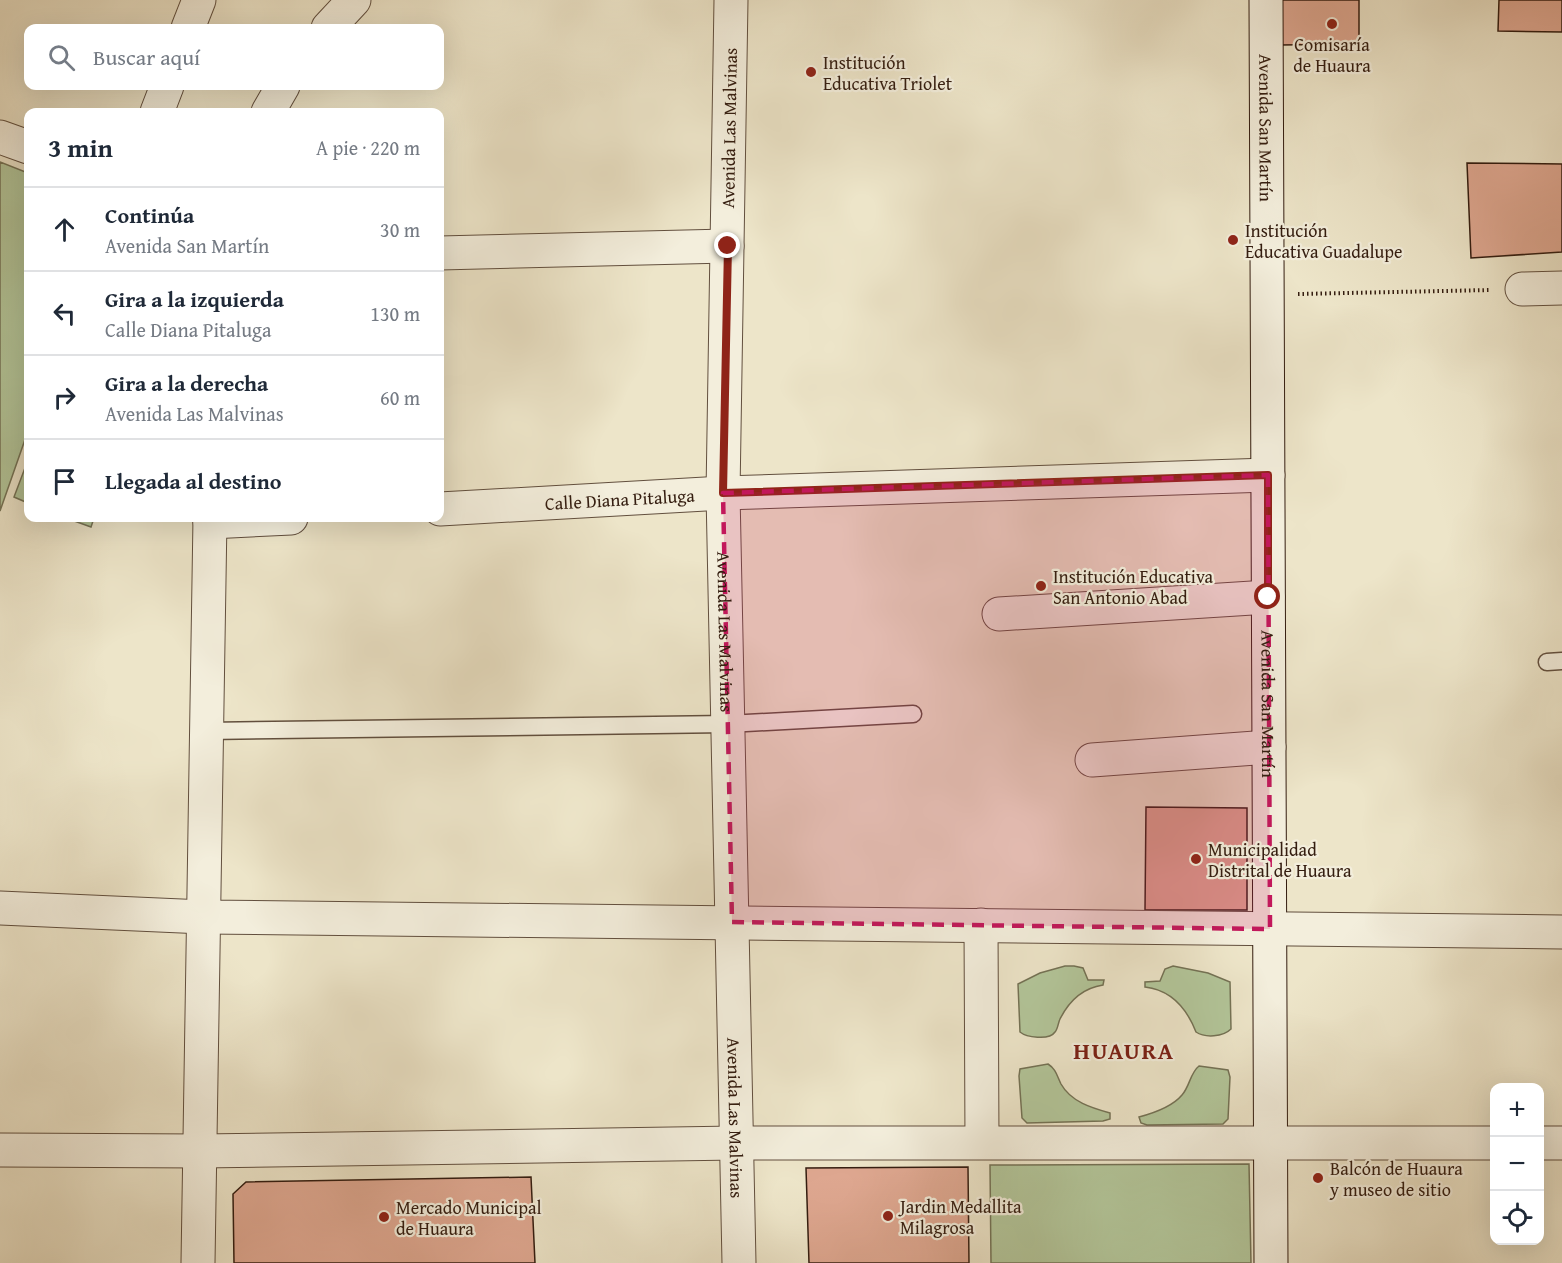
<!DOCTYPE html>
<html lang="es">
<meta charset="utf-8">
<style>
body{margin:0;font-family:"Gentium Book Plus",serif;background:#f6f6f7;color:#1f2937}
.controls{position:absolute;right:18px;bottom:18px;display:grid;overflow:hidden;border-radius:12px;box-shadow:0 6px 24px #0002}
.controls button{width:54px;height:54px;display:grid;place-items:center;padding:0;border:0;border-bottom:2px solid #e0e1e3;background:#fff;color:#1f2937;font:30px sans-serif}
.stop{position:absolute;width:18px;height:18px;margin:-14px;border:4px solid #8f2418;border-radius:50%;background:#fff}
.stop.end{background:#8f2418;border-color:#fff;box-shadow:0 2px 6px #0008}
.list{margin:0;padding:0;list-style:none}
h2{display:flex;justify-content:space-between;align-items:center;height:78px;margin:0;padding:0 24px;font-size:26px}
h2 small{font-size:20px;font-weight:400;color:#747a83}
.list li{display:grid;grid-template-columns:39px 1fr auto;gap:18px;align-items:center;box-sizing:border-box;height:84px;padding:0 24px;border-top:2px solid #e0e1e3}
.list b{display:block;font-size:22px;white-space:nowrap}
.list p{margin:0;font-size:20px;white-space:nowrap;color:#747a83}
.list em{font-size:20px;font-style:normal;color:#747a83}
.icon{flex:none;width:33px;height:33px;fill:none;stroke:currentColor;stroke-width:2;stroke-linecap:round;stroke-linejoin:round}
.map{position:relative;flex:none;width:1562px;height:1263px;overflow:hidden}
.search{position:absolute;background:#fff;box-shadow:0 6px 24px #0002;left:24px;top:24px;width:420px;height:66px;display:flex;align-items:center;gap:15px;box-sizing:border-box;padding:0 21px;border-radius:12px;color:#747a83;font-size:22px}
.panel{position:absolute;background:#fff;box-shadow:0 6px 24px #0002;left:24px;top:108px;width:420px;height:414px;border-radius:12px}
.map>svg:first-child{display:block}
.green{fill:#b3c69a;stroke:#747255;stroke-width:1.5}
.building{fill:#dea790;stroke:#341d10;stroke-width:1.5}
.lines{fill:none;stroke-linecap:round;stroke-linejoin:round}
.service-casing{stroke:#624f3e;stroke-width:19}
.minor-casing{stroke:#624f3e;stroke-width:35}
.secondary-casing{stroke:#341d10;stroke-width:35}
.path{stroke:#341d10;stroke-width:4;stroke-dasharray:1.5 3;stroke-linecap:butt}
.service{stroke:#f3eedc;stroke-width:16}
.minor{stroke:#f3eedc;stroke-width:33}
.secondary{stroke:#f3eedc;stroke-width:33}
.route{stroke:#8f2418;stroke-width:8}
.marked{fill:#c2185b;fill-opacity:0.2;stroke:#c2185b;stroke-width:4.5;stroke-dasharray:12 8;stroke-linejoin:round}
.poi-dot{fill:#8f2418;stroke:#f3eedc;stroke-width:2}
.labels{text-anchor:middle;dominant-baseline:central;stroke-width:4.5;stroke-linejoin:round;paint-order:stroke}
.poi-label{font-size:18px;fill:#341d10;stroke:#f3eedc;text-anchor:start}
.street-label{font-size:18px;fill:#341d10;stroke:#f3eedc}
.district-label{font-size:24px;font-weight:bold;letter-spacing:1.5px;fill:#7a1f14;stroke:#f3eedc}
</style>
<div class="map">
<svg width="1562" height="1263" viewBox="0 0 1562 1263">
<rect width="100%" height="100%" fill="#ede5c9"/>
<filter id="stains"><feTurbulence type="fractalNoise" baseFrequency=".00333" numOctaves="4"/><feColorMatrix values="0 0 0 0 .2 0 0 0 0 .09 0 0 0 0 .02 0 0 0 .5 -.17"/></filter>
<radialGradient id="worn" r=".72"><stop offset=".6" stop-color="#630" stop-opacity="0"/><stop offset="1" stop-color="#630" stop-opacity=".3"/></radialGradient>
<!-- green -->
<path class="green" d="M0,162L28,173V431L0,511Z
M28,460V503L14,497Z
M66,518H94L91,527Z
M1065,966H1074L1083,968L1088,980H1104L1103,985C1083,988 1069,1001 1060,1019C1058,1023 1058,1029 1055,1032C1049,1041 1026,1037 1020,1032L1018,984L1040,973Z
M1173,966L1208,973L1230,982L1231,1029C1223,1037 1205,1038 1196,1032C1187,1009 1171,990 1145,987V982L1160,981L1165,969Z
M1048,1064C1056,1069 1057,1076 1061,1084C1071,1102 1092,1108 1110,1113V1119L1103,1121L1027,1123L1022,1118L1019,1076L1020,1069Z
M1199,1066L1228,1070L1230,1077L1228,1119L1223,1124L1147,1125L1141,1123L1139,1117C1154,1113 1172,1107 1182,1095C1190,1086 1190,1073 1199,1066Z
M1249,1164L1251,1263H991L990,1165Z"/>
<!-- building -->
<path class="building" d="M1279,0H1359V44L1280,45Z
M1499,0H1562V32L1498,31Z
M1467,163L1562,164V252L1471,258Z
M1146,807L1247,808V910H1145Z
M968,1167L969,1263H809L806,1168Z
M531,1177L535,1263H234L233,1194L246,1182Z"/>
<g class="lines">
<!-- service casing -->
<g class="service-casing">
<path id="service" d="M1547,662L1562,661
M207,731L728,724L913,714"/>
</g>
<!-- minor casing -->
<g class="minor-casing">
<g id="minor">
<path id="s1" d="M731,0L723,493L739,1263"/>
<path d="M188,28L199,0"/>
<path d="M328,28L354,0"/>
<path d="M157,112L167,86"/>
<path d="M268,112L283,86"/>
<path d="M0,137L28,147"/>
<path d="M440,253L727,246"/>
<path d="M1522,289L1562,288"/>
<path id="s2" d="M440,509L723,493L1268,475"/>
<path d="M210,522L291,518"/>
<path d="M999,614L1268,597"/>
<path d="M1092,760L1269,747"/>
<path d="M0,908L204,917L1562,932"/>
<path d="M981,925L982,1142"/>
<path d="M1540,1143H1562"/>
<path d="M0,1150L201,1151L736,1143H1494"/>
<path d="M198,1263L210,518"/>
</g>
</g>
<!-- secondary casing -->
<g class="secondary-casing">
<g id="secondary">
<path id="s3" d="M1266,0L1271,1263"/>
</g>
</g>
<!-- path -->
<path class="path" d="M1298,294L1491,290"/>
<!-- service -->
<use href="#service" class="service"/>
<!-- minor -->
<use href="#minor" class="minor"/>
<!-- secondary -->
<use href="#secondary" class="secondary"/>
</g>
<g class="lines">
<!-- route -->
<path class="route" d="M728,246L723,493L1268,475V597"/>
</g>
<!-- marked area -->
<path class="marked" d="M1268,475L1270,929L732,922L723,493Z"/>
<!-- markers -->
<g class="poi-dot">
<circle cx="1332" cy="24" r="6"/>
<circle cx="811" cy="72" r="6"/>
<circle cx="1233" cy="240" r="6"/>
<circle cx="1041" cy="586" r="6"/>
<circle cx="1196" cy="859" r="6"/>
<circle cx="1318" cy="1178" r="6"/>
<circle cx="888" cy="1216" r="6"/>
<circle cx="384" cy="1217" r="6"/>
</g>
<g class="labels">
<!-- poi labels -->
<g class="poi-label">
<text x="1332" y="44" text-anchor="middle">Comisaría<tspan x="1332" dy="21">de Huaura</tspan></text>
<text x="823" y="62">Institución<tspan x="823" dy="21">Educativa Triolet</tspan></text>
<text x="1245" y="230">Institución<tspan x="1245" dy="21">Educativa Guadalupe</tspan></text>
<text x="1053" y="576">Institución Educativa<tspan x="1053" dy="21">San Antonio Abad</tspan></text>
<text x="1208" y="849">Municipalidad<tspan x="1208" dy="21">Distrital de Huaura</tspan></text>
<text x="1330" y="1168">Balcón de Huaura<tspan x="1330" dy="21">y museo de sitio</tspan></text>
<text x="900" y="1206">Jardin Medallita<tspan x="900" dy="21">Milagrosa</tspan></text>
<text x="396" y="1207">Mercado Municipal<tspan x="396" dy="21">de Huaura</tspan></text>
</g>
<!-- street labels -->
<g class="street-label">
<text transform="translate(729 128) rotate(-89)">Avenida Las Malvinas</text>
<text stroke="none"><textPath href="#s3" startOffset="128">Avenida San Martín</textPath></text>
<text stroke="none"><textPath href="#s2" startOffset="180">Calle Diana Pitaluga</textPath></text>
<text stroke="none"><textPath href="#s1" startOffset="632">Avenida Las Malvinas</textPath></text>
<text stroke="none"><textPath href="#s3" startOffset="704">Avenida San Martín</textPath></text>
<text stroke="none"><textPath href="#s1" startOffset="1118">Avenida Las Malvinas</textPath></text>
</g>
<!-- district labels -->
<g class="district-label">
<text x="1124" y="1050">HUAURA</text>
</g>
</g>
<rect width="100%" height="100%" filter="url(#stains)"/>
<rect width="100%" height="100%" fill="url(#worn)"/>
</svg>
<div class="controls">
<button>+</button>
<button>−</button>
<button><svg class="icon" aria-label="locate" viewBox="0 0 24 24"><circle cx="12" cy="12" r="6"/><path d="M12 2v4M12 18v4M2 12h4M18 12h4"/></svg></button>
</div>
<div class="stop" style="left:1268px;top:597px"></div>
<div class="stop end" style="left:728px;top:246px"></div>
<div class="search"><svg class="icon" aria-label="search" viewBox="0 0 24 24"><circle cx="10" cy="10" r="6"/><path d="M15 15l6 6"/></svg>Buscar aquí</div>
<section class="panel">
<h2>3 min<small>A pie · 220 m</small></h2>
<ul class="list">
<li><svg class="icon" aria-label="ahead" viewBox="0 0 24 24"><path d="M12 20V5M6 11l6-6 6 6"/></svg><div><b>Continúa</b><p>Avenida San Martín</p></div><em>30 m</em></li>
<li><svg class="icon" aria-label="left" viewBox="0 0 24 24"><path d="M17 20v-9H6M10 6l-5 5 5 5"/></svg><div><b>Gira a la izquierda</b><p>Calle Diana Pitaluga</p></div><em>130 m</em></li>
<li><svg class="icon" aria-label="right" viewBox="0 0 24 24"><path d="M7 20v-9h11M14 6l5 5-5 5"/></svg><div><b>Gira a la derecha</b><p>Avenida Las Malvinas</p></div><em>60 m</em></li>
<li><svg class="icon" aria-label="arrive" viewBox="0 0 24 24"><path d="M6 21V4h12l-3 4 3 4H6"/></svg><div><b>Llegada al destino</b></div></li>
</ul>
</section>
</div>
